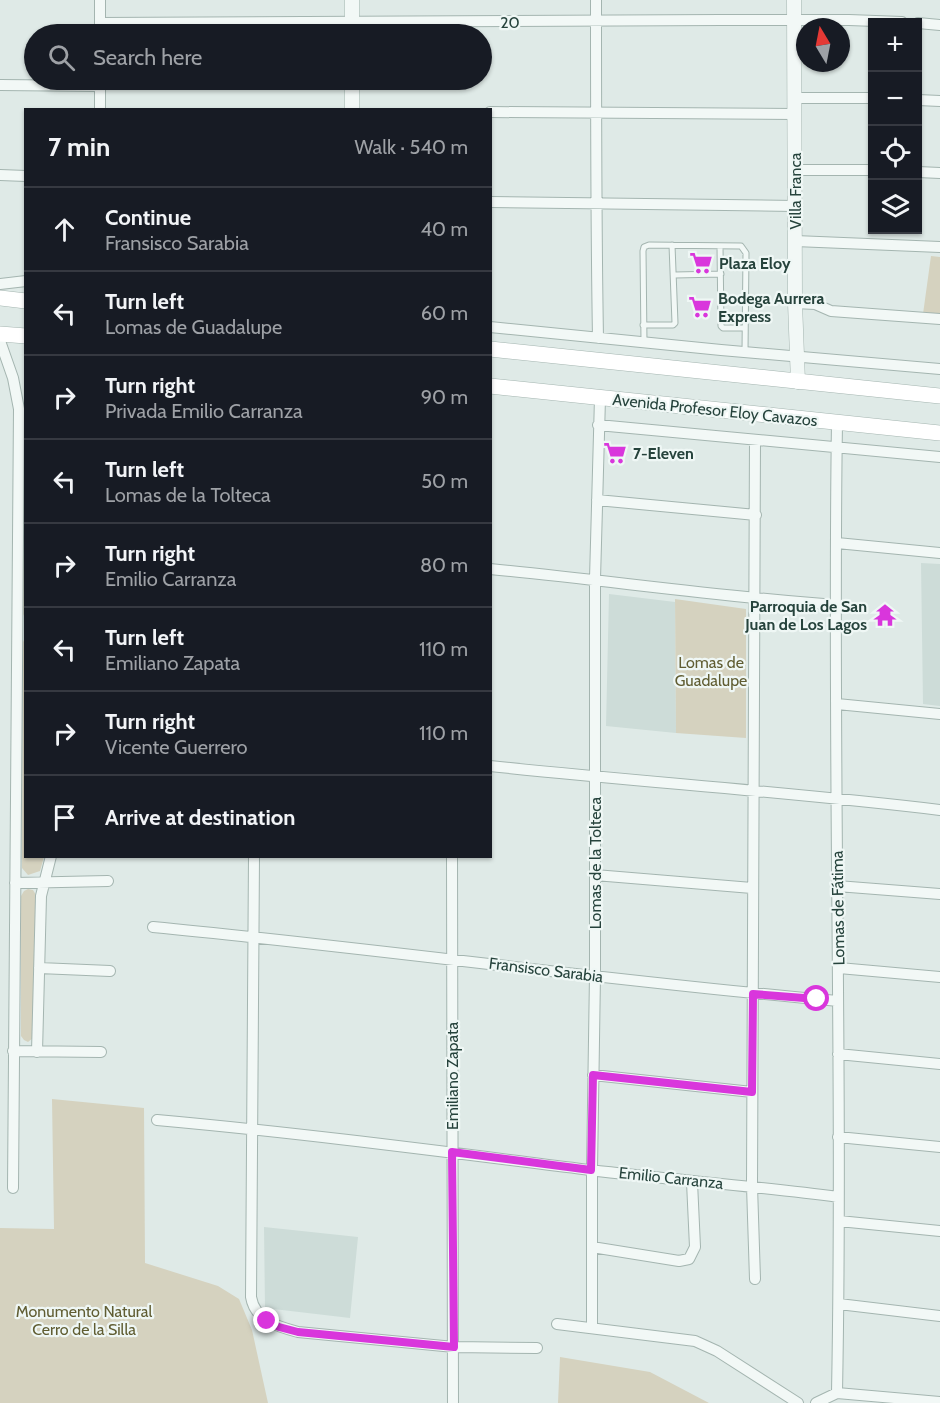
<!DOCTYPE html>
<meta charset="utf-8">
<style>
body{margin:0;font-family:Cabin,sans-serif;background:#20242c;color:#f1f3f6}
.controls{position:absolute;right:18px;top:18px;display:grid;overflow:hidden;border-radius:0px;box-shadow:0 2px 4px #0004}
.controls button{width:54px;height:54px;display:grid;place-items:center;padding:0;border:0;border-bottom:2px solid #363941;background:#171b24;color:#f1f3f6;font:30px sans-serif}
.compass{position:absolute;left:796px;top:18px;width:54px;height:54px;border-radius:50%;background:#171b24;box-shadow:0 2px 4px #0004;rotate:350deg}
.stop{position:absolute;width:18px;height:18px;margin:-14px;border:4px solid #d936dc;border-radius:50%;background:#fff}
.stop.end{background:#d936dc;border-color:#fff;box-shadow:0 2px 6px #0008}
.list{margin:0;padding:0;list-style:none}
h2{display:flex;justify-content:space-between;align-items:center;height:78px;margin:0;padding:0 24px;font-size:26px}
h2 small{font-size:20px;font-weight:400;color:#9ea1a6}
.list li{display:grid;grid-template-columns:39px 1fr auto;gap:18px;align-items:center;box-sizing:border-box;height:84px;padding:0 24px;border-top:2px solid #363941}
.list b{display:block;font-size:22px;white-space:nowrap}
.list p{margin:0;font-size:20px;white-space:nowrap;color:#9ea1a6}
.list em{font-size:20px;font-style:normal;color:#9ea1a6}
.icon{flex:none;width:33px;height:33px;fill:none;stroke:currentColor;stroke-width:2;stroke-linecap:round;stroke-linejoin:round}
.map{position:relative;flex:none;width:940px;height:1403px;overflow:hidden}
.search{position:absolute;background:#171b24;box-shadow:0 2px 4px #0004;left:24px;top:24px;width:468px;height:66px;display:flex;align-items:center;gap:15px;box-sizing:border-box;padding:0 21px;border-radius:33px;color:#9ea1a6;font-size:22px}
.panel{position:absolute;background:#171b24;box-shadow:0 2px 4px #0004;left:24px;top:108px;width:468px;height:750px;border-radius:0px}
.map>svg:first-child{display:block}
.built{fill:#cddcd8}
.green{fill:#d5d2bf}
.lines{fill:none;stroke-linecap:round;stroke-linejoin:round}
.service-casing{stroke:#a4b5b0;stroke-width:7}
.minor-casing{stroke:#a4b5b0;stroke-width:12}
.tertiary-casing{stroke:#a4b5b0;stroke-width:15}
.secondary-casing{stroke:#a4b5b0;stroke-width:16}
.service{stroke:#f2f8f6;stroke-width:5}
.minor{stroke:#f2f8f6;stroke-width:10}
.tertiary{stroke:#f2f8f6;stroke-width:14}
.secondary{stroke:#fff;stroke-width:15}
.route{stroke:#d936dc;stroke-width:8}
.labels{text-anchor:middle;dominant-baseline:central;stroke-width:4.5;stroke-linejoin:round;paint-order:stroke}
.street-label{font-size:16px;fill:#26433c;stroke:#eff7f5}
.poi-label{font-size:16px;font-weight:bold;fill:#26433c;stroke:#eff7f5;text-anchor:start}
.park-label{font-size:16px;fill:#605d32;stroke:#eff7f5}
</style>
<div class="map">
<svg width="940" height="1403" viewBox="0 0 940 1403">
<rect width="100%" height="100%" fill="#dfeae7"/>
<!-- built -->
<path class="built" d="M921,563L940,564V706L923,704Z
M609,594L675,602L676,733L606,726Z
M264,1227L358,1237L350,1318L265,1308Z"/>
<!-- green -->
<path class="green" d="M931,256L940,257V314H923Z
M24,411H26L25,618L23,614Z
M675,599L746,609V738L676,733Z
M25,638L26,856L44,857L40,871L28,875L22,868L23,642Z
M28,889L33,890L36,895L33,1038L28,1042L24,1040L21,1036V896L24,891Z
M52,1099L144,1108L145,1263L218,1286L239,1299L252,1330L268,1403H0V1228L54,1229Z
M560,1357L650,1372L709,1403H558Z"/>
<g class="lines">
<!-- service casing -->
<g class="service-casing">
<path id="service" d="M720,246L721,326L723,328H744
M675,275L721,274
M643,325H673L675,323L672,245
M644,342L643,251L644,247L649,245L741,246L746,253L745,352"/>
</g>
<!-- minor casing -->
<g class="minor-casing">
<path id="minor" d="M596,0C596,113 596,225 598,338
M100,23L722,20H849L902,22
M918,23L940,25
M100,34V0
M100,80V110
M0,85L100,86
M795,98H872
M918,100L940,101
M490,112L795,114
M795,170H872
M918,172L940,173
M0,175L26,176
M490,202L795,206
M795,241L940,247
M0,284L26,281
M795,303L815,304L831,311L940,319
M490,327L721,350L940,369
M0,341L13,378L19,409L13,1188
M598,425L940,457
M597,500L756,515
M837,543L940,553
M490,569C606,580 721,597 837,605
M837,704L940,714
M490,766C640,782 791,792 940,810
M254,856L251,1297C255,1321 279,1327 298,1332L454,1347L537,1348
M452,856L453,1403
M595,875L752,888
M15,883L108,881
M837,886L940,894
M153,927C382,949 609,981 838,1001
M39,968L110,971
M839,968L940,977
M13,1051L101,1052
M37,1052L41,896L51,856
M838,1054L940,1064
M593,1075L752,1092
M157,1120C302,1133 446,1152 590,1170C673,1180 756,1186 838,1197
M838,1137L940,1147
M839,1221L940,1231
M592,1247L679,1261L689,1259L695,1247L692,1182
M755,1279L752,1186L755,440
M839,1304L940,1316
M557,1324L695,1341L717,1351L798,1403
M592,1328V1170L595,975V579L600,398
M837,1393C843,1070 832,746 837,423
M816,1403L837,1393L940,1402"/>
</g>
<!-- tertiary casing -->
<g class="tertiary-casing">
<path id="tertiary" d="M794,0L795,303L798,382
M352,34V0
M352,110V80"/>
</g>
<!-- secondary casing -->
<g class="secondary-casing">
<path id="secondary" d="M0,298L26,301
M0,334L26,336
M490,349L940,396
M490,386L940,433"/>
</g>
<!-- service -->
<use href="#service" class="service"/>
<!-- minor -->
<use href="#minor" class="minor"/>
<!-- tertiary -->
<use href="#tertiary" class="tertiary"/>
<!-- secondary -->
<use href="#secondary" class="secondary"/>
</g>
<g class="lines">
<!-- route -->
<path class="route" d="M267,1321L279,1327L298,1332L454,1347L452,1152L591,1170L593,1075L752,1092L753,994L817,999"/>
</g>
<!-- icons -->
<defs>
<g id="supermarket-bare" transform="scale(1.8)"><path d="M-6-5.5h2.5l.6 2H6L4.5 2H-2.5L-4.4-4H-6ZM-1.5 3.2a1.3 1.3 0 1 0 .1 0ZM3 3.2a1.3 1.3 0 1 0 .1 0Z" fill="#d936dc" stroke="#eff7f5" stroke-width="2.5" paint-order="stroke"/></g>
<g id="temple-bare" transform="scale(1.8)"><path d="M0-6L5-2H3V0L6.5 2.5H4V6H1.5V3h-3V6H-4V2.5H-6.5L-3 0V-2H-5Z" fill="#d936dc" stroke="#eff7f5" stroke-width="2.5" paint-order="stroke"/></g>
</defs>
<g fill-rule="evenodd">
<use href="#supermarket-bare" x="701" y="263"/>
<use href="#supermarket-bare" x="700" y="307"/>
<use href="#supermarket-bare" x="615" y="453"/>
<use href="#temple-bare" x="885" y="615"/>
</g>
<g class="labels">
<!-- street labels -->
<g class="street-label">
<text x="510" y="22">20</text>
<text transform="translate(795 191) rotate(-90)">Villa Franca</text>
<text transform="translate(715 410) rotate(6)">Avenida Profesor Eloy Cavazos</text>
<text transform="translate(595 863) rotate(-90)">Lomas de la Tolteca</text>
<text transform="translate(838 908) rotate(-91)">Lomas de Fátima</text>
<text transform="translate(546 970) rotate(7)">Fransisco Sarabia</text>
<text transform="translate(452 1076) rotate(-90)">Emiliano Zapata</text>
<text transform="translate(671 1178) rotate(6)">Emilio Carranza</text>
</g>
<!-- poi labels -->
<g class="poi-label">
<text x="719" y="263">Plaza Eloy</text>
<text x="718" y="298">Bodega Aurrera<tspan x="718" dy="18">Express</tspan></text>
<text x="633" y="453">7-Eleven</text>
<text x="867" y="606" text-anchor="end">Parroquia de San<tspan x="867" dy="18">Juan de Los Lagos</tspan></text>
</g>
<!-- park labels -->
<g class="park-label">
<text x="711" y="662">Lomas de<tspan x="711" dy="18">Guadalupe</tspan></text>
<text x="84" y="1311">Monumento Natural<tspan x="84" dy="18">Cerro de la Silla</tspan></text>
</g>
</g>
</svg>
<div class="controls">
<button>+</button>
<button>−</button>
<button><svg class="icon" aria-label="locate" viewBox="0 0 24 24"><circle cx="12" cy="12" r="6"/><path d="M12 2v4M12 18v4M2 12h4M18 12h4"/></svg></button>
<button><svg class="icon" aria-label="layers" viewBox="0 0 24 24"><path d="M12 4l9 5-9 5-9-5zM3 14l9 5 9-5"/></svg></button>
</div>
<svg class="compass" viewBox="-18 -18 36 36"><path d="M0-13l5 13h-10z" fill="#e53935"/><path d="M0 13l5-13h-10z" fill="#9ea1a6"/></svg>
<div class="stop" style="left:817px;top:999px"></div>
<div class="stop end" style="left:267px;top:1321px"></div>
<div class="search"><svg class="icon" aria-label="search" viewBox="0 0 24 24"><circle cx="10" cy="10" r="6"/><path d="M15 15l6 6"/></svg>Search here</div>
<section class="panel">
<h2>7 min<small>Walk · 540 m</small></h2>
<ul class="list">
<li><svg class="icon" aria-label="ahead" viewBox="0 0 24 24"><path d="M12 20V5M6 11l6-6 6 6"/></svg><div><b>Continue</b><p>Fransisco Sarabia</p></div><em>40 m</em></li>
<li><svg class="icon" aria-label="left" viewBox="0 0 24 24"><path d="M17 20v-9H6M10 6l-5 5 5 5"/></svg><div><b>Turn left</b><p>Lomas de Guadalupe</p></div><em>60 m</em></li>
<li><svg class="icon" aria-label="right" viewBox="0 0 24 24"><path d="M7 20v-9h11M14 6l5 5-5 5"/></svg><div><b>Turn right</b><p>Privada Emilio Carranza</p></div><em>90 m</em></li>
<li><svg class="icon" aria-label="left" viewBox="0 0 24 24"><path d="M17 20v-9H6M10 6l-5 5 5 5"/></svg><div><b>Turn left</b><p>Lomas de la Tolteca</p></div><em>50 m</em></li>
<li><svg class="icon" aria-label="right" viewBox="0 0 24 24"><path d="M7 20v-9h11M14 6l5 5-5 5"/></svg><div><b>Turn right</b><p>Emilio Carranza</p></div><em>80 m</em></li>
<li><svg class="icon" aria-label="left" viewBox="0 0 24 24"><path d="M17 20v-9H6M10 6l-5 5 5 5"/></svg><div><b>Turn left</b><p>Emiliano Zapata</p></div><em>110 m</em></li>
<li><svg class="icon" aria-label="right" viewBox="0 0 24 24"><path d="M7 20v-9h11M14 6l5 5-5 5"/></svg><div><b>Turn right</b><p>Vicente Guerrero</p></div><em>110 m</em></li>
<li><svg class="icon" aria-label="arrive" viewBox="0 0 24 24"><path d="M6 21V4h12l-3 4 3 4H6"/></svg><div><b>Arrive at destination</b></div></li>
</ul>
</section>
</div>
